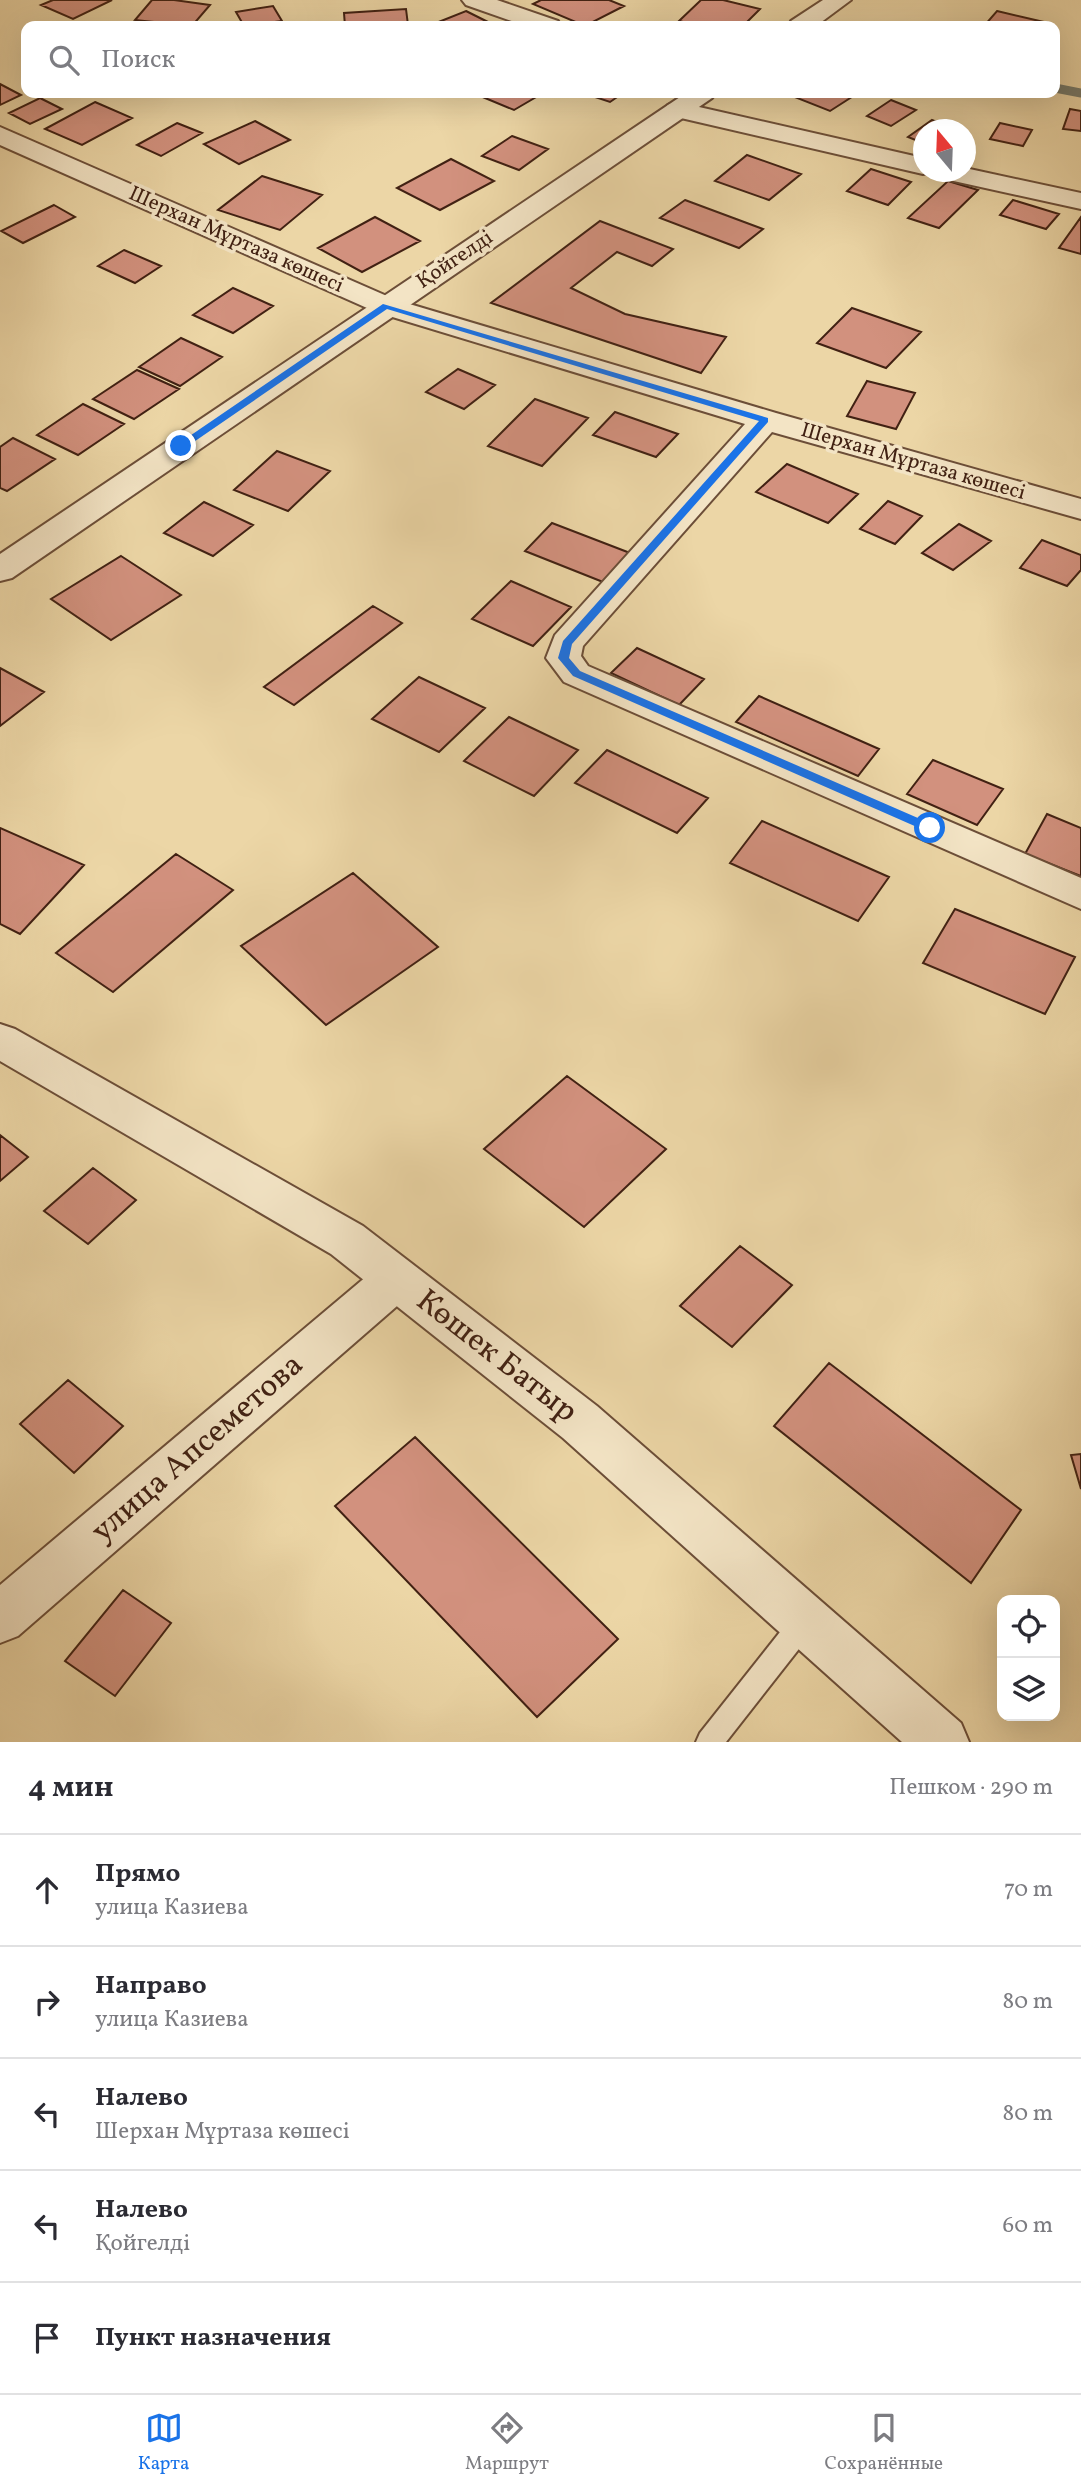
<!DOCTYPE html>
<html lang="ru">
<meta charset="utf-8">
<style>
body{margin:0;font-family:Vollkorn,serif;background:#f2f2f3;color:#2b2b33}
.controls{position:absolute;right:21px;bottom:21px;display:grid;overflow:hidden;border-radius:14px;box-shadow:0 7px 28px #0002}
.controls button{width:63px;height:63px;display:grid;place-items:center;padding:0;border:0;border-bottom:2px solid #e1e1e2;background:#fff;color:#2b2b33;font:35px sans-serif}
.compass{position:absolute;left:913px;top:119px;width:63px;height:63px;border-radius:50%;background:#fff;box-shadow:0 7px 28px #0002;rotate:341deg}
.stop{position:absolute;width:21px;height:21px;margin:-16px;border:5px solid #1a73e8;border-radius:50%;background:#fff}
.stop.end{background:#1a73e8;border-color:#fff;box-shadow:0 2px 7px #0008}
.list{margin:0;padding:0;list-style:none}
h2{display:flex;justify-content:space-between;align-items:center;height:91px;margin:0;padding:0 28px;font-size:30px}
h2 small{font-size:23px;font-weight:400;color:#7c7c81}
.list li{display:grid;grid-template-columns:46px 1fr auto;gap:21px;align-items:center;box-sizing:border-box;height:112px;padding:0 28px;border-top:2px solid #e1e1e2}
.list b{display:block;font-size:26px;white-space:nowrap}
.list p{margin:0;font-size:23px;white-space:nowrap;color:#7c7c81}
.list em{font-size:23px;font-style:normal;color:#7c7c81}
.icon{flex:none;width:38px;height:38px;fill:none;stroke:currentColor;stroke-width:2;stroke-linecap:round;stroke-linejoin:round}
.map{position:relative;flex:none;width:1081px;height:1742px;overflow:hidden}
.search{position:absolute;background:#fff;box-shadow:0 7px 28px #0002;left:21px;right:21px;top:21px;height:77px;display:flex;align-items:center;gap:18px;box-sizing:border-box;padding:0 24px;border-radius:14px;color:#7c7c81;font-size:26px}
.sheet{height:651px;background:#fff}
nav{display:flex;justify-content:space-around;align-items:center;box-sizing:border-box;height:98px;border-top:2px solid #e1e1e2;background:#fff;font-size:19px;color:#7c7c81}
nav a{display:grid;justify-items:center;gap:4px}
nav .on{color:#1a73e8}
.map>svg:first-child{display:block}
.lines{fill:none;stroke-linecap:round;stroke-linejoin:round}
.stream{stroke:#767c6e;stroke-width:9}
.building{fill:#d2917e;stroke:#412113;stroke-width:2}
.service-casing{stroke:#6c4e38;stroke-width:4}
.minor-casing{stroke:#6c4e38;stroke-width:4}
.tertiary-casing{stroke:#6c4e38;stroke-width:4}
.service{fill:#f3e4c5;fill-rule:evenodd}
.minor{fill:#f3e4c5;fill-rule:evenodd}
.tertiary{fill:#f3e4c5;fill-rule:evenodd}
.route{fill:#1a73e8}
.labels{text-anchor:middle;dominant-baseline:central;stroke-width:7;stroke-linejoin:round;paint-order:stroke}
.far-street-label{font-size:21px;fill:#412113;stroke:#f3e4c5}
.near-street-label{font-size:32px;fill:#412113;stroke:#f3e4c5}
</style>
<div class="map">
<svg width="1081" height="1742" viewBox="0 0 1081 1742">
<rect width="100%" height="100%" fill="#ecd6a6"/>
<filter id="stains"><feTurbulence type="fractalNoise" baseFrequency=".00286" numOctaves="4"/><feColorMatrix values="0 0 0 0 .2 0 0 0 0 .09 0 0 0 0 .02 0 0 0 .5 -.17"/></filter>
<radialGradient id="worn" r=".72"><stop offset=".6" stop-color="#630" stop-opacity="0"/><stop offset="1" stop-color="#630" stop-opacity=".3"/></radialGradient>
<g class="lines">
<!-- stream -->
<path class="stream" d="M1055,88L1081,93"/>
</g>
<!-- building -->
<path class="building" d="M53,0H112L73,19L41,5Z
M152,0H174L210,5L192,26L135,20Z
M541,0H609L624,6L585,26L533,4Z
M701,0H723L760,9L743,26H699L679,21Z
M273,6L282,21L244,26L236,12Z
M406,9L408,25L345,26L344,13Z
M466,11L496,26L431,25Z
M997,11L1048,23L1046,26H984Z
M0,84L21,95L0,105Z
M473,93H543L514,110Z
M583,93H623L610,102Z
M798,93H858L830,111L792,96Z
M40,98L62,109L30,124L9,113Z
M891,100L916,110L891,126L867,116Z
M95,102L132,118L82,145L45,129Z
M1070,109L1081,111V131L1063,129Z
M932,120L956,130H923V143L908,137Z
M255,121L290,140L239,164L204,144Z
M177,123L202,133L161,156L137,145Z
M1000,123L1032,130L1023,146L990,139Z
M512,136L548,149L519,170L482,156Z
M747,155L801,174L769,200L715,181Z
M451,159L494,181L440,210L397,188Z
M871,169L911,182L888,205L847,191Z
M262,176L322,195L280,230L218,210Z
M948,181L978,190L939,228L908,218Z
M685,200L763,229L739,248L660,218Z
M1013,200L1059,214L1046,229L1000,215Z
M54,205L75,217L23,243L1,231Z
M375,217L420,241L362,272L318,248Z
M1081,217V254L1059,248Z
M600,221L673,249L652,266L617,252L571,288L625,314L726,337L701,373L491,303Z
M124,250L161,266L135,283L98,266Z
M233,288L273,306L233,333L193,315Z
M852,308L921,332L886,368L817,343Z
M181,338L222,357L180,386L139,367Z
M458,369L495,385L464,409L426,392Z
M137,370L179,389L134,419L93,399Z
M867,381L915,393L896,429L847,416Z
M535,399L588,418L542,466L488,446Z
M83,404L124,424L78,455L37,435Z
M615,412L678,434L656,457L593,435Z
M13,438L55,459L7,491L0,488V447Z
M277,451L330,471L288,511L234,490Z
M787,464L858,494L828,523L756,492Z
M888,501L922,516L895,544L860,529Z
M204,502L253,525L213,556L164,533Z
M552,523L630,553L603,582L525,551Z
M959,524L991,541L953,570L922,553Z
M1042,540L1081,555V570L1067,586L1020,568Z
M121,556L181,595L111,640L51,599Z
M511,581L571,607L533,646L472,619Z
M373,606L402,623L294,705L264,687Z
M637,648L704,679L679,705L611,673Z
M0,668L44,692L0,726Z
M419,677L485,708L439,752L372,719Z
M759,696L879,749L858,776L736,722Z
M509,717L578,750L534,796L464,761Z
M607,750L708,798L677,833L575,783Z
M933,760L1003,789L977,825L907,794Z
M1047,814L1081,828V876L1025,854Z
M762,821L889,877L858,921L730,863Z
M0,828L84,865L20,934L0,924Z
M176,854L233,890L113,992L56,953Z
M353,873L438,947L326,1025L241,946Z
M955,909L1075,957L1045,1014L923,963Z
M567,1076L666,1149L584,1227L484,1149Z
M0,1135L28,1157L0,1181Z
M93,1168L136,1200L88,1244L44,1211Z
M740,1246L792,1285L732,1347L680,1306Z
M829,1363L1021,1510L971,1583L774,1426Z
M68,1380L123,1426L74,1473L20,1424Z
M415,1437L618,1639L537,1717L335,1506Z
M1081,1454V1489L1071,1455Z
M123,1590L171,1623L115,1696L65,1661Z"/>
<g class="lines">
<!-- service casing -->
<g class="service-casing">
<path id="service" d="M804,1609L813,1613L817,1622L813,1631L726,1742H696L700,1733L795,1613Z"/>
</g>
<!-- minor casing -->
<g class="minor-casing">
<path id="minor" d="M462,0H497L558,21L561,26H526L466,5Z
M677,102L923,158V172H933L923,174L668,115L664,110L668,105Z
M0,127L396,300L776,413L1081,499V519L772,432L583,646L581,656L588,666L1081,878V909L564,682L546,658L555,635L745,424L376,312L0,145Z
M965,168L1081,193V209L940,178L936,172H965Z
M396,1259L412,1265L419,1279L412,1293L18,1636L0,1643V1585L380,1265Z"/>
</g>
<!-- tertiary casing -->
<g class="tertiary-casing">
<path id="tertiary" d="M823,0H851L816,26H788L791,21Z
M686,93H716L712,98L12,578L0,581V554Z
M0,1024L15,1029L363,1226L597,1406L961,1723L969,1742H902L563,1438L331,1254L0,1061Z"/>
</g>
<!-- service -->
<use href="#service" class="service"/>
<!-- minor -->
<use href="#minor" class="minor"/>
<!-- tertiary -->
<use href="#tertiary" class="tertiary"/>
</g>
<!-- route -->
<path class="route" d="M383,304L768,418V422L572,644L569,658L580,671L934,825V831H926L573,676L558,658L563,641L759,421L387,309L185,448H178V444Z"/>
<g class="labels">
<!-- far-street labels -->
<g class="far-street-label">
<text transform="translate(236 240) rotate(24)">Шерхан Мұртаза көшесі</text>
<text transform="translate(455 260) rotate(-34)">Қойгелді</text>
<text transform="translate(913 462) rotate(16)">Шерхан Мұртаза көшесі</text>
</g>
<!-- near-street labels -->
<g class="near-street-label">
<text transform="translate(496 1357) rotate(38)">Көшек Батыр</text>
<text transform="translate(198 1449) rotate(-41)">улица Апсеметова</text>
</g>
</g>
<rect width="100%" height="100%" filter="url(#stains)"/>
<rect width="100%" height="100%" fill="url(#worn)"/>
</svg>
<div class="controls">
<button><svg class="icon" aria-label="locate" viewBox="0 0 24 24"><circle cx="12" cy="12" r="6"/><path d="M12 2v4M12 18v4M2 12h4M18 12h4"/></svg></button>
<button><svg class="icon" aria-label="layers" viewBox="0 0 24 24"><path d="M12 4l9 5-9 5-9-5zM3 14l9 5 9-5"/></svg></button>
</div>
<svg class="compass" viewBox="-18 -18 36 36"><path d="M0-13l5 13h-10z" fill="#e53935"/><path d="M0 13l5-13h-10z" fill="#7c7c81"/></svg>
<div class="stop" style="left:930px;top:828px"></div>
<div class="stop end" style="left:181px;top:446px"></div>
<div class="search"><svg class="icon" aria-label="search" viewBox="0 0 24 24"><circle cx="10" cy="10" r="6"/><path d="M15 15l6 6"/></svg>Поиск</div>
</div>
<section class="sheet">
<h2>4 мин<small>Пешком · 290 m</small></h2>
<ul class="list">
<li><svg class="icon" aria-label="ahead" viewBox="0 0 24 24"><path d="M12 20V5M6 11l6-6 6 6"/></svg><div><b>Прямо</b><p>улица Казиева</p></div><em>70 m</em></li>
<li><svg class="icon" aria-label="right" viewBox="0 0 24 24"><path d="M7 20v-9h11M14 6l5 5-5 5"/></svg><div><b>Направо</b><p>улица Казиева</p></div><em>80 m</em></li>
<li><svg class="icon" aria-label="left" viewBox="0 0 24 24"><path d="M17 20v-9H6M10 6l-5 5 5 5"/></svg><div><b>Налево</b><p>Шерхан Мұртаза көшесі</p></div><em>80 m</em></li>
<li><svg class="icon" aria-label="left" viewBox="0 0 24 24"><path d="M17 20v-9H6M10 6l-5 5 5 5"/></svg><div><b>Налево</b><p>Қойгелді</p></div><em>60 m</em></li>
<li><svg class="icon" aria-label="arrive" viewBox="0 0 24 24"><path d="M6 21V4h12l-3 4 3 4H6"/></svg><div><b>Пункт назначения</b></div></li>
</ul>
</section>
<nav>
<a class="on"><svg class="icon" aria-label="map" viewBox="0 0 24 24"><path d="M3 6l6-2 6 2 6-2v14l-6 2-6-2-6 2zM9 4v14M15 6v14"/></svg>Карта</a>
<a><svg class="icon" aria-label="directions" viewBox="0 0 24 24"><path d="M12 3l9 9-9 9-9-9zM9 14v-3h6M13 9l2 2-2 2"/></svg>Маршрут</a>
<a><svg class="icon" aria-label="saved" viewBox="0 0 24 24"><path d="M7 4h10v16l-5-4-5 4z"/></svg>Сохранённые</a>
</nav>
